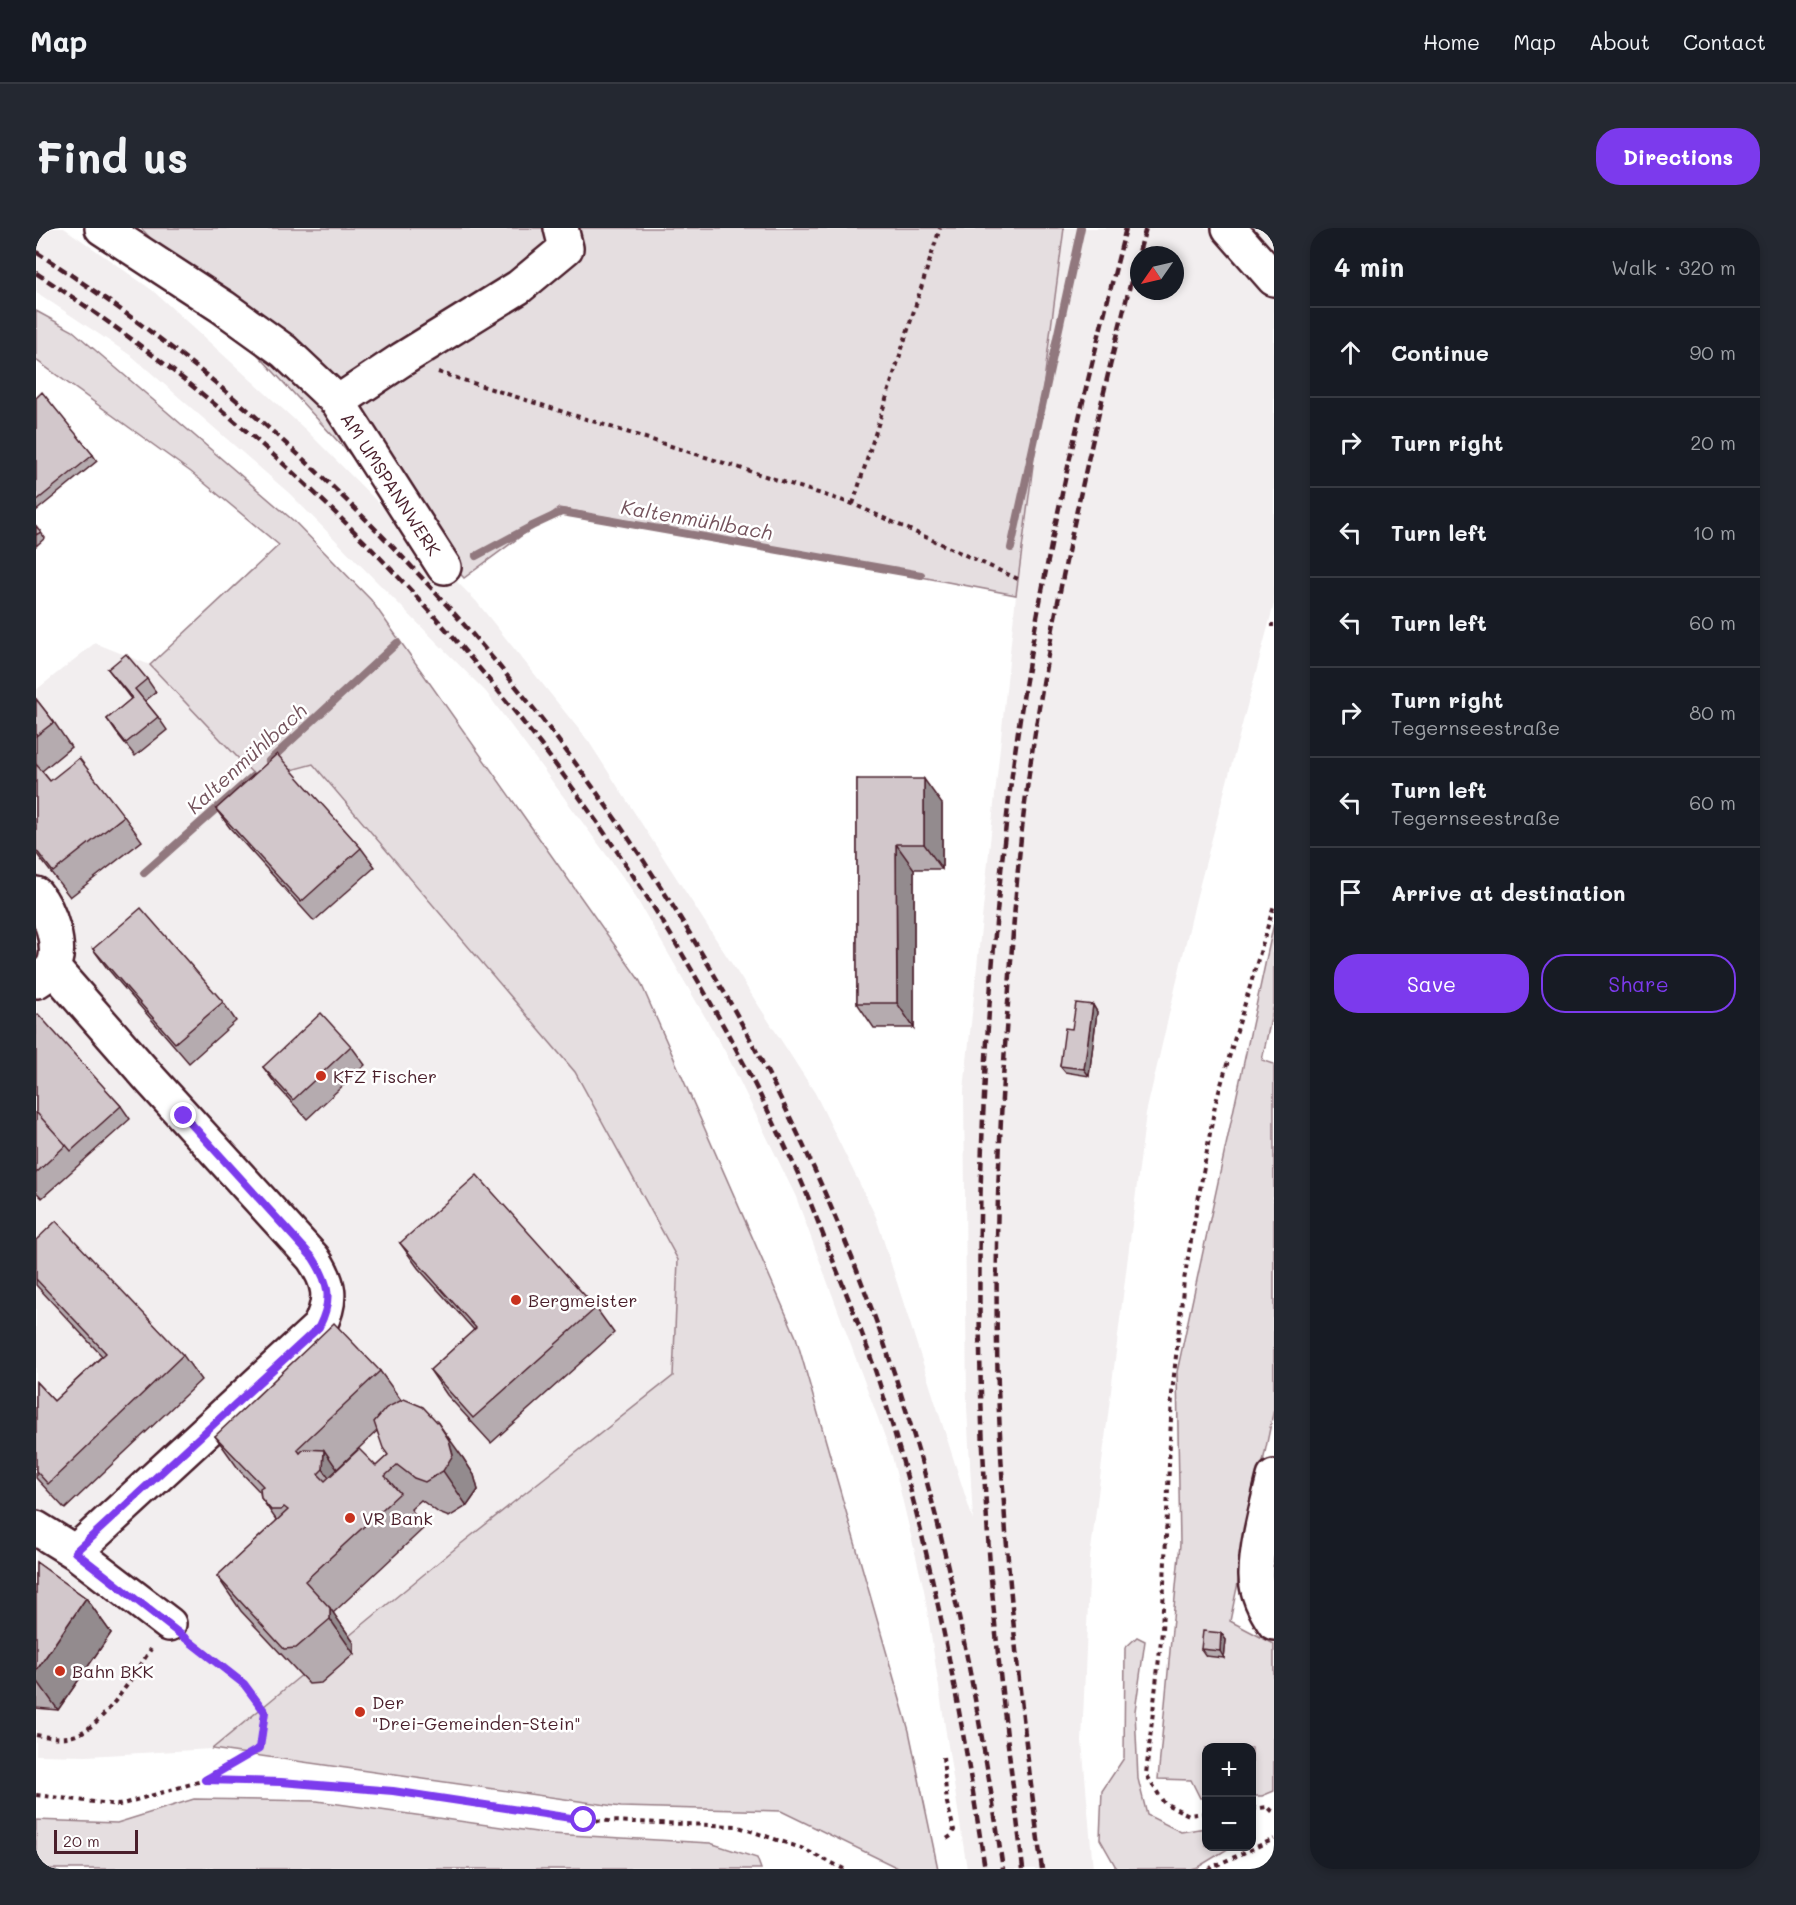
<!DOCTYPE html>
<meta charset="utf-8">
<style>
body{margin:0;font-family:Mali,sans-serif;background:#242831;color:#f1f3f6}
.controls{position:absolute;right:18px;bottom:18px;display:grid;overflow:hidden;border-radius:12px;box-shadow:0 3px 9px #0003}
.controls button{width:54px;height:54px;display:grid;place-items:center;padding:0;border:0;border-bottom:2px solid #363941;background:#171b24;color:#f1f3f6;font:30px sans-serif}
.compass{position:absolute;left:1094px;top:18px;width:54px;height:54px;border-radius:50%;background:#171b24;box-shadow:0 3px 9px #0003;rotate:236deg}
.scale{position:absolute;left:18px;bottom:15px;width:84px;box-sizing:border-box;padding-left:6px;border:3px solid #4a1f2b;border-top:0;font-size:16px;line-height:21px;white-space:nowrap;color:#4a1f2b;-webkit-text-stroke:4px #fff;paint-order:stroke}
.stop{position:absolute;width:18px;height:18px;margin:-14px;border:4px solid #7c3aed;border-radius:50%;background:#fff}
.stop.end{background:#7c3aed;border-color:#fff;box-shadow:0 2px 6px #0008}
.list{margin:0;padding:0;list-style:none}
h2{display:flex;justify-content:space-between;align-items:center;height:78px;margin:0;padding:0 24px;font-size:26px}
h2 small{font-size:20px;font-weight:400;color:#9ea1a6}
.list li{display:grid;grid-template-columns:39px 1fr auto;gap:18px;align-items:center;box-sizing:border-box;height:90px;padding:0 24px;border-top:2px solid #363941}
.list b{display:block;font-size:22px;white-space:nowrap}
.list p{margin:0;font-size:20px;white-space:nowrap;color:#9ea1a6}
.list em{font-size:20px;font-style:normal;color:#9ea1a6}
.actions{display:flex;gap:12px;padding:18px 24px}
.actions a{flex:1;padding:14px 0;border:2px solid #7c3aed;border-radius:24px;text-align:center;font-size:21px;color:#7c3aed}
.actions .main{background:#7c3aed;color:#fff}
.icon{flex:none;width:33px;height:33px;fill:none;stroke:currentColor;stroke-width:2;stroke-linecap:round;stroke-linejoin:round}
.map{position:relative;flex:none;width:1238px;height:1641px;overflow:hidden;border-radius:24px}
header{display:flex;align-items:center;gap:36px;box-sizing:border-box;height:84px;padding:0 30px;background:#171b24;border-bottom:2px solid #363941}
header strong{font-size:28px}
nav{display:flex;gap:33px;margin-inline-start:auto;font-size:21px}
.intro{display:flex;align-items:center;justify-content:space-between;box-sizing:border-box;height:144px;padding:0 36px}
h1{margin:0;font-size:42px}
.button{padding:15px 27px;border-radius:24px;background:#7c3aed;color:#fff;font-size:21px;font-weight:700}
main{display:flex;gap:36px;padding:0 36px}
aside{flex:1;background:#171b24;border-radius:24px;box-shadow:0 3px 9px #0003}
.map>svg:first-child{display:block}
.built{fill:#f2eeef;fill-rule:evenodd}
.green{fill:#e5dee0;stroke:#987e86;stroke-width:1.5}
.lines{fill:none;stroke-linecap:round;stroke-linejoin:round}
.stream{stroke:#91787e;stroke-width:8}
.minor-casing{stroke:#4a1f2b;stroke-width:38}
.major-casing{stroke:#4a1f2b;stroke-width:38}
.path{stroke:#4a1f2b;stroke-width:4;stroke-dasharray:4.5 4.5;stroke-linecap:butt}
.minor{stroke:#fff;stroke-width:33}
.major{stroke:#fff;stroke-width:33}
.rail{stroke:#4a1f2b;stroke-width:4.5;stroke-dasharray:9 4.5;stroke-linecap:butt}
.wall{fill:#b5abaf;stroke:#4a1f2b;stroke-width:1.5;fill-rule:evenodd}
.shaded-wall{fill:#938b8e;stroke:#4a1f2b;stroke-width:1.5}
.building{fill:#d2c7cb;stroke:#4a1f2b;stroke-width:1.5}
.route{stroke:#7c3aed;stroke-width:8}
.poi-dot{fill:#c8321e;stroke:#fff;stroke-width:2}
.labels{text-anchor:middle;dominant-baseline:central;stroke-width:5;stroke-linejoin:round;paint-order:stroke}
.street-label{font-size:18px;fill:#4a1f2b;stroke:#fff}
.poi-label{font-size:18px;fill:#4a1f2b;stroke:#fff;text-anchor:start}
.water-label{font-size:20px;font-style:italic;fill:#74535c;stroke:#fff}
</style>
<header>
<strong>Map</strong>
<nav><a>Home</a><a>Map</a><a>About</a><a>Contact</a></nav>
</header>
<div class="intro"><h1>Find us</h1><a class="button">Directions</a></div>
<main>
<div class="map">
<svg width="1238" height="1641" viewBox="0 0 1238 1641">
<rect width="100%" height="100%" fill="#fff"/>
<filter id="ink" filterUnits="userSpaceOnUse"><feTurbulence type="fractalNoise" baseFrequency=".0167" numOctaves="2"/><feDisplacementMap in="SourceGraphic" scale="12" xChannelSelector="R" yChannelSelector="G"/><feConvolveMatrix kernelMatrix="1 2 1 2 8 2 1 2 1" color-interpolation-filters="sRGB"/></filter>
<g filter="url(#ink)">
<!-- built -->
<path class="built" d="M0,0H28L116,62L271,203L440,373L553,514L779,865L840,989L937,1292L931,1179L928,862L980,367L1028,0H1238V376L1160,671L1110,885L1054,1330L1046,1513L1057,1641H931L888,1362L856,1228L760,969L690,825L592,656L450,464L254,266L97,129L0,64ZM1103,27H1139V63H1103Z
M59,415L114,437L222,551L277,536L539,844L642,1032L637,1148L421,1319L176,1521L51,1528L0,1527V462Z"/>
<!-- green -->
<path class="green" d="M105,0H1028L980,367L523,280L428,350Z
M0,83L37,103L259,294L335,372L604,753L760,1109L873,1503L902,1641H864L745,1583L585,1579L176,1521L421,1319L637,1148L642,1032L539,844L277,536L222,551L114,437L243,317L155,244L0,132Z
M1238,695V777L1226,832L1238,836V1181L1194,1393L1238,1416V1563L1226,1568H1216V1520H1170V1570H1164L1155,1552L1122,1551L1144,1316L1141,1144Z
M1101,1409L1109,1413L1099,1483L1102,1551L1111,1587L1145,1604L1170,1600V1618L1195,1619L1162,1639L1154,1641H1081L1064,1611L1066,1563L1088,1530L1089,1420Z
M158,1571L281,1573L515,1606L674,1615L721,1630L725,1641H0V1592L81,1595Z"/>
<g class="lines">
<!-- stream -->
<path class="stream" d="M975,320L1045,0
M440,328L496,298L526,284L885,347
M233,533L361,415
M108,645L217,548"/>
<!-- minor casing -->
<g class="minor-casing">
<path id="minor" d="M66,0L187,79L248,123L302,174L365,132L483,59L530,20L525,0
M302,174L408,339
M0,666C13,681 29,723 15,741C12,746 6,750 1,753
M1238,1249C1231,1278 1220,1318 1220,1347C1220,1365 1229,1381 1238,1395
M0,1300L39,1324L283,1099C297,1071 294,1055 277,1030L115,852L17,740
M39,1324L133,1396"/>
</g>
<!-- major casing -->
<g class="major-casing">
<path id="major" d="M1193,0L1238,51"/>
</g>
<!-- path -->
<path class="path" d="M402,144L817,276L982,351
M817,276L904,0
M1235,397H1238
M155,1414L208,1456L229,1484L224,1520L169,1551
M0,1507C12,1509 25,1511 37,1508C67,1500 98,1446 115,1421
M907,1529L911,1575L918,1602L915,1608L909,1612
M0,1567L83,1577L169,1552L245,1554L356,1563L548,1592L700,1598L765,1620L808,1641
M1216,1581L1232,1579L1238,1585
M1170,1585L1153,1587L1128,1575L1110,1546L1126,1403L1136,1166L1148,1052L1179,877L1238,677
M1172,1641L1238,1611"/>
<!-- minor -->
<use href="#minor" class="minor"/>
<!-- major -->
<use href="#major" class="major"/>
<!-- rail -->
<path class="rail" d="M0,24C421,294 748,750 884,1229C922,1364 946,1502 967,1641
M0,45C332,260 592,580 758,937C773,969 785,1002 798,1035C816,1079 834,1124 848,1170C896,1324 925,1482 949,1641
M987,1641C973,1525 958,1410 951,1293C935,1047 945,799 975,554C999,367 1043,183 1090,0
M1006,1641C984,1482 968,1321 962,1160C958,1027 963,894 973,761C978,692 982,622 992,553C1008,435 1032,318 1059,202C1075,134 1090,67 1110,0"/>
</g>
<!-- wall -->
<path class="wall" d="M0,170L57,227L61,233L0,283Z
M0,298L9,310L0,318Z
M72,441L111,451L120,464L109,473L122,489L131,502L99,528L80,504L71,491L95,471Z
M0,471L18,494L35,519L6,543L14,553L88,588L106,613L34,669L0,625Z
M821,551L906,576V641H878V800H838L821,775Z
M180,581L325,620L339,639L278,693L194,600Z
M57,721L187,774L200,793L153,835L71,740Z
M1057,777L1061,784L1053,848L1029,844L1024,838L1036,801Z
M0,788L85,878L94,891L6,970L0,964Z
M315,818L329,837L271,891L241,858L227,839Z
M0,1012L147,1127L165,1152L29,1281L0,1250V1154L18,1173L66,1128L0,1057Z
M364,1015L560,1080L578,1105L455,1215L411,1167L394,1142L438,1102L382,1040Z
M344,1143L365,1172L427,1230L438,1247L442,1262L431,1278L413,1289L403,1285L385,1272L375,1281L388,1300L297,1385L318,1415V1426L285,1455L273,1456L205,1383L181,1348L241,1293L225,1270L224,1264L204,1243L179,1208ZM341,1203L352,1227L340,1238L301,1241Z
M0,1334L50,1370L75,1405L22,1482L0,1480Z
M1185,1405L1190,1412L1188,1430L1170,1428L1165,1421Z"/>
<!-- shaded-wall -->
<path class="shaded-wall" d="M888,551L906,576V641L888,616Z
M860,616L878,641V800L861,775Z
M1057,777L1061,784L1053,848L1048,841Z
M402,1195L427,1230L438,1247L442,1262L431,1278L407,1243Z
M288,1222L312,1257V1276L287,1241Z
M50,1370L75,1405L22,1482L0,1451V1443Z
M294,1380L318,1415V1426L294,1391Z
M1185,1405L1190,1412L1188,1430L1184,1423Z"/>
<!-- building -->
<path class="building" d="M6,164L57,227L0,273V170Z
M0,298L5,304L0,307Z
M90,426L111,451L99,461L122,489L90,515L71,491L96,470L72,441Z
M0,471L18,494L0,508Z
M241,526L325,620L265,674L180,581Z
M43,530L88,588L17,644L0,622V536L14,553Z
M821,551H888V616H860L861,775H821Z
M105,680L187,774L139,815L57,721Z
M1040,775L1057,777L1048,841L1024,838L1029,800L1036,801Z
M285,785L315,818L257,872L227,839Z
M2,786L85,878L35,923L30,917L0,884V788Z
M0,884L30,917L0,945Z
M441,947L560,1080L437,1190L394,1142L440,1100L364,1015Z
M20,993L147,1127L12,1256L0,1243V1154L18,1173L70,1125L0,1051V1012Z
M298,1095L344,1143L261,1221L264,1225L268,1221L288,1222L287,1241L282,1246L289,1253L323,1221L340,1238L352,1227L347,1220L338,1194L350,1180L368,1171L387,1179L402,1195L413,1212L417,1227L407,1243L389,1254L378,1250L361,1237L349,1248L364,1265L269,1353L294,1380V1391L260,1420L248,1421L181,1348L252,1282L248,1279L245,1282H235L225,1270L224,1260L227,1258L179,1208Z
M0,1334L50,1370L0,1443Z
M1167,1403L1185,1405L1184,1423L1165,1421Z"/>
</g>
<g class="lines" filter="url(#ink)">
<!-- route -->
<path class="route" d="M148,888L277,1030C293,1055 297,1071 283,1099L39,1324L208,1456L229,1484L224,1520L169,1552L245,1554L357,1563L548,1592"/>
</g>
<!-- markers -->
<g class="poi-dot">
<circle cx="285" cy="848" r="6"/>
<circle cx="480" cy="1072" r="6"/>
<circle cx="314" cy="1290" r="6"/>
<circle cx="24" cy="1443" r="6"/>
<circle cx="324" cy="1484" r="6"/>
</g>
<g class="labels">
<!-- street labels -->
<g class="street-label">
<text transform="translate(355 256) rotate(57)">AM UMSPANNWERK</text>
</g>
<!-- poi labels -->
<g class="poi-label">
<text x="297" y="848">KFZ Fischer</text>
<text x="492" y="1072">Bergmeister</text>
<text x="326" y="1290">VR Bank</text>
<text x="36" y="1443">Bahn BKK</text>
<text x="336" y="1474">Der<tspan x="336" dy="21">"Drei-Gemeinden-Stein"</tspan></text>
</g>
<!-- water labels -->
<g class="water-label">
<text transform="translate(661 291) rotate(10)">Kaltenmühlbach</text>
<text transform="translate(210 530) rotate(-42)">Kaltenmühlbach</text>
</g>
</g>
</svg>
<div class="controls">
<button>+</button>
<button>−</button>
</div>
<svg class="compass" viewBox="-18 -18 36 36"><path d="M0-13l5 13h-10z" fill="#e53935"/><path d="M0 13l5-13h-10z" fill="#9ea1a6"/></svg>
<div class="scale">20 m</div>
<div class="stop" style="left:548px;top:1592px"></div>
<div class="stop end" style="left:148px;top:888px"></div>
</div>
<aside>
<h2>4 min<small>Walk · 320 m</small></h2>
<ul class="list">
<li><svg class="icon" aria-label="ahead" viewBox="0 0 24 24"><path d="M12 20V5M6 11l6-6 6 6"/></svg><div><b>Continue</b></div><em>90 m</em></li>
<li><svg class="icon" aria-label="right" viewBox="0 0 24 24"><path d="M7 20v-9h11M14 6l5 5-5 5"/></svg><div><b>Turn right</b></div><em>20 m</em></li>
<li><svg class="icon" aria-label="left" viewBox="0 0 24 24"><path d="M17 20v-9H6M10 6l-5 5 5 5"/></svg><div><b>Turn left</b></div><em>10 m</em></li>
<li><svg class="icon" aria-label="left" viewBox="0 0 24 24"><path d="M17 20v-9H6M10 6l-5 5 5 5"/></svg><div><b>Turn left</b></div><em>60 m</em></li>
<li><svg class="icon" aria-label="right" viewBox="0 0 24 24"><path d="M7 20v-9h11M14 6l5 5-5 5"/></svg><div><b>Turn right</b><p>Tegernseestraße</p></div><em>80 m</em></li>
<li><svg class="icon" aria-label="left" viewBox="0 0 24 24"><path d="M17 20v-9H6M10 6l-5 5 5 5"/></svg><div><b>Turn left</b><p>Tegernseestraße</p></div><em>60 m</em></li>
<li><svg class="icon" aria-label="arrive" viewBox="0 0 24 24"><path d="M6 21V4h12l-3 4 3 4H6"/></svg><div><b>Arrive at destination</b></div></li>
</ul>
<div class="actions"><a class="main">Save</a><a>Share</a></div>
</aside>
</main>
